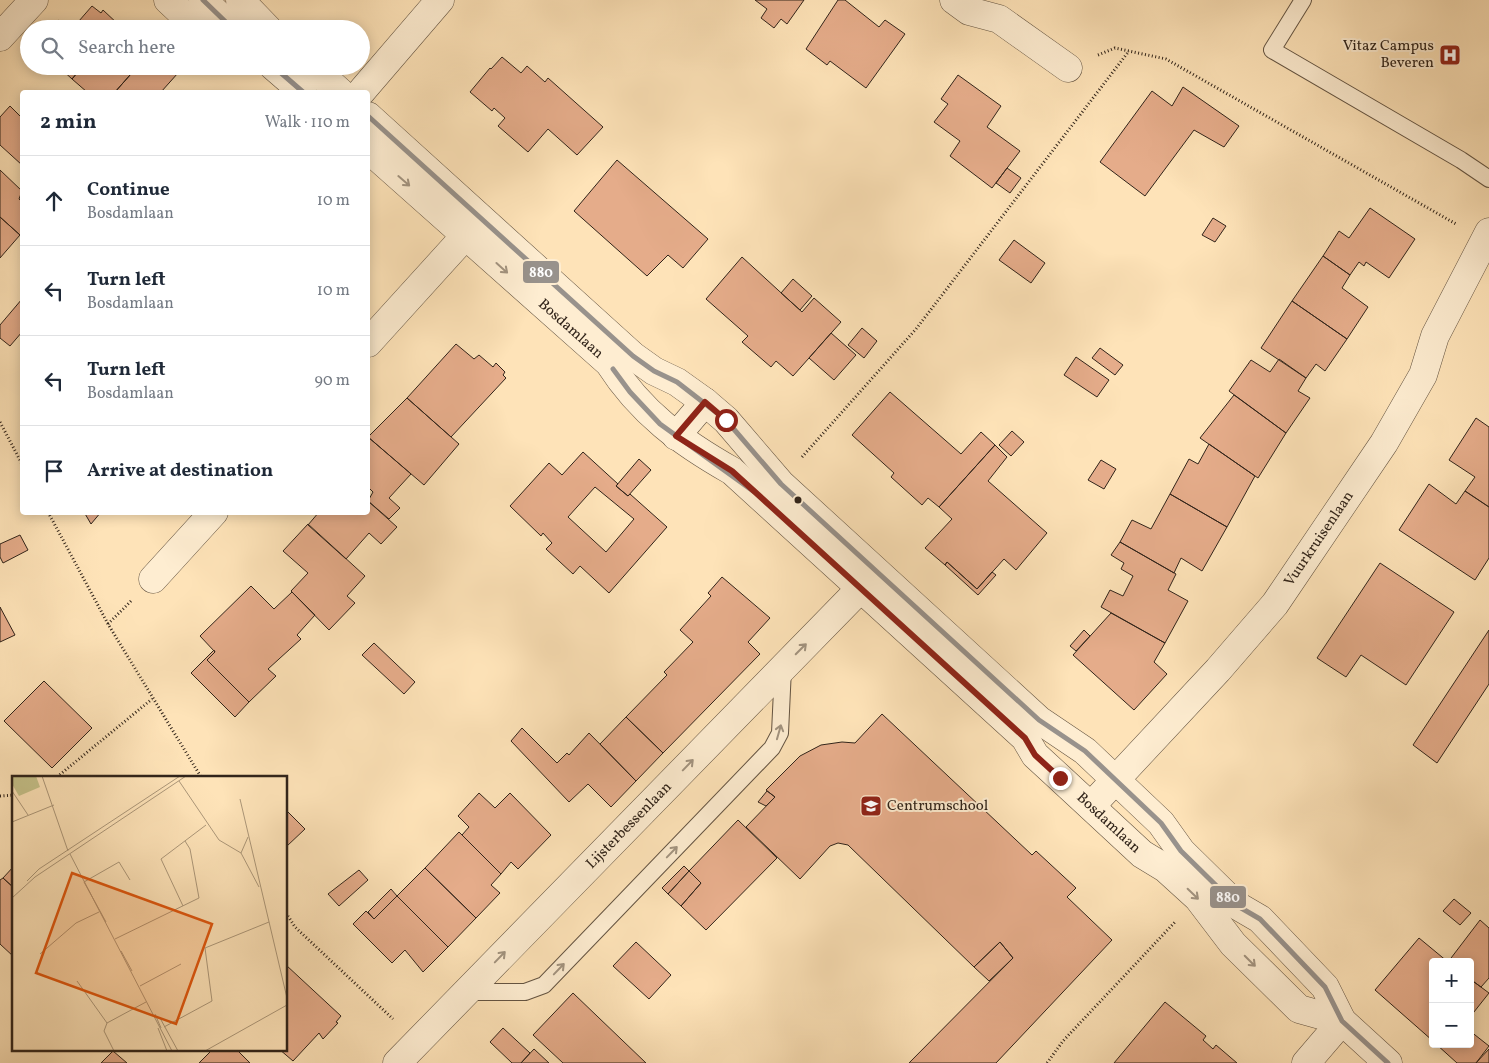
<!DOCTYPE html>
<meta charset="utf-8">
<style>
body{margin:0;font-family:Vollkorn,serif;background:#f6f6f7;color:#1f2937}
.controls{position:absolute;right:15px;bottom:15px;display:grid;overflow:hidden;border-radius:5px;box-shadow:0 2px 12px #0003}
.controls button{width:45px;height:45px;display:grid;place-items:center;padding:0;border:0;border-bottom:1px solid #e0e1e3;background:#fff;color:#1f2937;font:25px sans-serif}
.stop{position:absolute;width:15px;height:15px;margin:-11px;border:4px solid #8f2418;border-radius:50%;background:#fff}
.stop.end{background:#8f2418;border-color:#fff;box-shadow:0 1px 5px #0008}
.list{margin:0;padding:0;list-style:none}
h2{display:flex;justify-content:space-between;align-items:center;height:65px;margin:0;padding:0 20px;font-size:21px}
h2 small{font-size:16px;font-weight:400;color:#747a83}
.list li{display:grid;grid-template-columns:32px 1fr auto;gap:15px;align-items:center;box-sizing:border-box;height:90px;padding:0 20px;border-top:1px solid #e0e1e3}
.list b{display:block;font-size:19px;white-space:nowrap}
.list p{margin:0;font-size:16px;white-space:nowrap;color:#747a83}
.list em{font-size:16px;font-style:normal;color:#747a83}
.icon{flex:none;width:28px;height:28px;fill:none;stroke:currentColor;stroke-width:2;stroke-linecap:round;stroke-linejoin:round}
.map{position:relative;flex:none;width:1489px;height:1063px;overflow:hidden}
.search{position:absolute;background:#fff;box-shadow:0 2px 12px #0003;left:20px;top:20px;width:350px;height:55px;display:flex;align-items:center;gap:12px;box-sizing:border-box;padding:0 18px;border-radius:28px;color:#747a83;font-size:19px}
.panel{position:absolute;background:#fff;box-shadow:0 2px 12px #0003;left:20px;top:90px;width:350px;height:425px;border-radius:5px}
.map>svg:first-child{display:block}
.building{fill:#e5ac8a;stroke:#31241a;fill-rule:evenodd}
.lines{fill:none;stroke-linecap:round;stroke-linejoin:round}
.service-casing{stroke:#645442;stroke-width:18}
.minor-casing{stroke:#645442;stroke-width:29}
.tertiary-casing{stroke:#645442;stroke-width:29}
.path{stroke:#31241a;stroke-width:3;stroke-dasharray:1 2.5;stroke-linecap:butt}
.service{stroke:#feedd1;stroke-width:16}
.minor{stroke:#feedd1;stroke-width:28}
.tertiary{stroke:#feedd1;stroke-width:28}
.bus-1-casing{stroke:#feedd1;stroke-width:9}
.bus-1{stroke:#98928c;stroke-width:5}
.oneway{stroke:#a2937f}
.route{stroke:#8f2418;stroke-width:6}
.bus-dot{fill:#31241a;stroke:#feedd1;stroke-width:2}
.labels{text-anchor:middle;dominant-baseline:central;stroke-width:4;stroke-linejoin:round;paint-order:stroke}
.poi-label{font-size:15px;fill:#31241a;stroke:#feedd1;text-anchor:end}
.street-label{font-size:15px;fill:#31241a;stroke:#feedd1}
.inset-road{fill:none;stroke:#ac9779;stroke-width:1}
.view{fill:#df560d;fill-opacity:0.15;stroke:#df560d;stroke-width:2.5}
.inset-edge{fill:none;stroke:#31241a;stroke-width:2.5}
.line-badge{stroke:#feedd1;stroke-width:2}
.badge-label{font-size:14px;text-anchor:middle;font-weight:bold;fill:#fff}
</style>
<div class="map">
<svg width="1489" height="1063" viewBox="0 0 1489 1063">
<rect width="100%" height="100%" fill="#fee3b8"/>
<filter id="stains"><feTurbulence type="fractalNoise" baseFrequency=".004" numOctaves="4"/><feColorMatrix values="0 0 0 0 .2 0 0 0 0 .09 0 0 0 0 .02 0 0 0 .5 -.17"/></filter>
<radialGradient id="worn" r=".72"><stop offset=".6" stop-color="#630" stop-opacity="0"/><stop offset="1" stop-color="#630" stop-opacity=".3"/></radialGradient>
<!-- building -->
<path class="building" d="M755,0H804L787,24L781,19L774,28L761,18L767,9Z
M838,0H845L879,27L885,20L905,34L866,88L830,61L827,65L806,49Z
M92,6L101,13L103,10L119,25L116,29H72Z
M58,20L69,29H50Z
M502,57L521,73L527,66L545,82L548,78L603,127L577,155L548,129L528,152L498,126L505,118L494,108L492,111L470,92L490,68L491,69Z
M49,66H83L72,79L60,68L56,72Z
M83,66H138L115,92H87L72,79Z
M138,66H168L178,73L161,92H115Z
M958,75L1001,106L987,127L1020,151L992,188L950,156L960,141L934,122L948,104L941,99Z
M1183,87L1239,126L1224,147L1194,130L1145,196L1100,162L1152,91L1172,106Z
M10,106L22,118V165L0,145V117Z
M617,160L708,239L683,268L668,255L647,276L574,211Z
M1007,168L1021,178L1010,193L996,183Z
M0,170L22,191L19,199L22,202V233L20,235L0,217Z
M1370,208L1415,239L1389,278L1366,262L1364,266L1359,262L1350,275L1323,256L1339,231L1349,238Z
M0,217L20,235L0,258Z
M1213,218L1226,226L1215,242L1202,235Z
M1014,240L1045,263L1031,283L999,260Z
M1323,256L1350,275L1342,288L1368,307L1347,339L1292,301Z
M742,257L802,312L814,298L841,322L793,376L776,361L771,367L742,342L748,336L706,299Z
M793,279L812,296L800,310L781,293Z
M22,299V332L10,346L0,338V325Z
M1292,301L1347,339L1325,371L1316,364L1306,378L1261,348Z
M862,328L877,341L864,358L848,345Z
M831,333L856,355L834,380L809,358Z
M456,344L474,359L479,355L493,367L496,363L505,372L503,375L506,378L451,437L407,398Z
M1100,348L1123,365L1115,375L1092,358Z
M1076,357L1109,380L1097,397L1064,375Z
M1279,359L1306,378L1298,391L1310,398L1286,433L1229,391L1251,360L1270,372Z
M890,392L961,454L981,432L995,445L939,507L928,498L922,505L891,477L894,473L852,435Z
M1234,395L1286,433L1258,478L1200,438Z
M407,398L459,444L424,485L368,437Z
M1476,418L1489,427V507L1465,491L1475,477L1449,460Z
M1012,431L1024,442L1011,456L999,445Z
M368,437L411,474L389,498L400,508L389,519L368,501L373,492L368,487Z
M1209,444L1255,476L1227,527L1170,494L1189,459L1198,464Z
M995,445L1007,457L988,481L1047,533L1016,570L1004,559L977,589L947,562L945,565L925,548L952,519L939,507Z
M583,452L618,484L616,486L628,496L630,494L667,527L609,593L580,566L573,574L546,549L552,543L543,533L541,536L510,506L549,463L562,475ZM595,487L634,519L606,552L568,517Z
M639,459L651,470L628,496L616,486Z
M1101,460L1116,469L1104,489L1088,480Z
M1429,484L1456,504L1465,491L1489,507V558L1475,580L1399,530Z
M1170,494L1227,527L1202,571L1181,558L1174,573L1120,542L1132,520L1151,529Z
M368,501L397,527L381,544L369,533L346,559L308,525L319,512H368Z
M84,512H101L91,524Z
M308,524L365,576L347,596L355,603L329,630L291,591L308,573L283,551Z
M20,535L28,550L3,563L0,557V544Z
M1120,542L1176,574L1168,590L1188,601L1165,643L1101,607L1110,590L1123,596L1133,576L1121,569L1124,563L1111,555Z
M947,562L977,589L992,572L996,575L978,595L945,565Z
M1380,563L1454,612L1406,685L1361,655L1346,677L1317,658Z
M722,577L770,618L748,642L760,654L663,753L626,717L667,675L664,672L693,642L680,630L711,596L708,593Z
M251,586L274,609L292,592L315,615L297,635L301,639L268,669L276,676L249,702L207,660L215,652L200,636Z
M0,607L15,635L0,642Z
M1111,613L1165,643L1154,662L1167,674L1134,710L1073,655Z
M1084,630L1090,636L1076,651L1070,646Z
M1489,630V684L1437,763L1413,745Z
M374,643L415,682L404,694L362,655Z
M214,650L215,652L207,660L249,702L235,717L191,673Z
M44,681L92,728L52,768L4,721Z
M882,714L1032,855L1036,851L1076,888L1067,897L1112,940L996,1063H909L1013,958L1000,942L974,967L848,845L838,843L830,846L800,879L746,827L775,797L766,790L800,756L821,745L842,742L855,743Z
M626,717L663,753L636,781L600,744Z
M522,728L557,763L567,753L569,755L589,733L636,781L611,807L588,784L569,802L511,741Z
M767,791L775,797L766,806L758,802Z
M479,793L495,808L510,793L551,835L518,869L511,862L501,874L462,835L469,827L458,816Z
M286,810L305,829L287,846L286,845Z
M738,820L777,858L706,930L681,906L701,883L689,871Z
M459,832L501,874L491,885L500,893L476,918L425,868Z
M14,866V888L3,878Z
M684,866L689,871L668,894L662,888Z
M425,868L476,918L448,947L397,896Z
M359,870L368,880L339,906L328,894Z
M689,871L701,883L681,906L668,894Z
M3,878L14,888V957L0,944V880Z
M391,889L397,896L374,919L368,912Z
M397,896L448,947L423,972L405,950L392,963L353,924L366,911L374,919Z
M1454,899L1471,913L1460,925L1443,911Z
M1480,920L1489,928V978L1481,987L1470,979V962H1448Z
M1419,938L1448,962H1433V1041L1375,990Z
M636,942L671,975L649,999L613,966Z
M1000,942L1013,958L989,981L974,967Z
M286,965L341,1016L336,1022L338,1023L323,1039L319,1033L293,1061L279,1049H286Z
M1470,979L1489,993L1470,1017Z
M573,993L646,1063H563L533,1035Z
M1165,1002L1206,1036L1203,1040L1213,1049L1216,1045L1237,1063H1114Z
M503,1028L530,1053L521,1063H512L490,1042Z
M1470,1031L1489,1046L1476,1063H1457L1436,1044H1470Z
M213,1049H236L250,1063H199Z
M534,1049L549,1063H521Z
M1489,1049V1063H1476Z
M113,1051L127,1063H101Z"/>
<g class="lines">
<!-- service casing -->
<g class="service-casing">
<path id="service" d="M1303,0L1272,50L1461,160L1489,179
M466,992H525L544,985L772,748L780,733L783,668"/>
</g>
<!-- minor casing -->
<g class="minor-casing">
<g id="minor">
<path d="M168,0L199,29"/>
<path d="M954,0L969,11L999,19L1068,68"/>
<path d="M0,37L34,0"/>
<path d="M361,92L440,0"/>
<path d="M368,343L466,235"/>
<path d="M153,579L214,512"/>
<path id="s1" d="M1091,806L1218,670L1275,604L1384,443L1423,375L1435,336L1489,232"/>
<path id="s2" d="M397,1063L861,588"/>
<path d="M1306,1063L1342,1021"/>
</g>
</g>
<!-- tertiary casing -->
<g class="tertiary-casing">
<g id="tertiary">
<path d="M203,0L233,29"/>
<path d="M240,0L268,29"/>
<path d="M273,66L303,92"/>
<path d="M311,66L340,92"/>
<path d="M368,116L633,356L654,371L677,382L705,402L726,420L781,484L1039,720L1085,751L1161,823L1181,851L1236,905L1260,919L1325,987L1342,1021L1388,1063"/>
<path id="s3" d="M368,149L609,363C641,413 681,442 732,471L1025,738L1035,755L1060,778L1142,854L1165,868L1198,898L1233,944L1299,1009L1342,1021"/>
<path d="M676,436L705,402"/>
</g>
</g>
<!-- path -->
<path class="path" d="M1098,55L1115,48L1166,59L1456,224
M232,66L241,74
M0,422L22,464
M802,457L916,329L1129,51
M48,512L108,624L201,777
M108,624L131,601
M57,777L152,699
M0,796L14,795
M286,913L295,927L393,1019
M1047,1063L1063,1041L1175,922"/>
<!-- service -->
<use href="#service" class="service"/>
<!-- minor -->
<use href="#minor" class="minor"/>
<!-- tertiary -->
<use href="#tertiary" class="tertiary"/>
<!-- bus-1 casing -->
<g class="bus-1-casing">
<path id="bus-1" d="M203,0L233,29
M273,66L303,92
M368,116L633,356L654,371L677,382L726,420L781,484L1039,720L1085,751L1161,823L1181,851L1236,905L1260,919L1325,987L1342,1021L1388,1063
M613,369L630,392L660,424L753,491"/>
</g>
<!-- bus-1 -->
<use href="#bus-1" class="bus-1"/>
</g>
<!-- one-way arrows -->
<defs><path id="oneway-shaft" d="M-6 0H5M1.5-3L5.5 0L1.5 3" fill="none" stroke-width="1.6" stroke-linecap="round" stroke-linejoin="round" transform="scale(1.25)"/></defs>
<g class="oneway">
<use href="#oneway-shaft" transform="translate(404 181) rotate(41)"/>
<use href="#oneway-shaft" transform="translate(502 268) rotate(42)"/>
<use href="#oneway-shaft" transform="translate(801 649) rotate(-45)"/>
<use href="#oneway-shaft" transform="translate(779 732) rotate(-74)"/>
<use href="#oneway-shaft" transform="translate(688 765) rotate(-46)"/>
<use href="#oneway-shaft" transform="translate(672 852) rotate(-46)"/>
<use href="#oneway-shaft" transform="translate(1193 894) rotate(44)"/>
<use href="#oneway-shaft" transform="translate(500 957) rotate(-46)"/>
<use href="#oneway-shaft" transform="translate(1250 961) rotate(45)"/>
<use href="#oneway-shaft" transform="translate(559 969) rotate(-46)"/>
</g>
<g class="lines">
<!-- route -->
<path class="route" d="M726,420L705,402L676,436L732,471L1025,738L1035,755L1060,778"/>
</g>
<!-- icons -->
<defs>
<g id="hospital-square" transform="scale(1.125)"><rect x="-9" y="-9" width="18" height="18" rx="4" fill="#8f2418" stroke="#feedd1"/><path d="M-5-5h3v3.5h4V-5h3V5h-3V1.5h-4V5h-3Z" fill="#fff"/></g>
<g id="school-square" transform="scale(1.125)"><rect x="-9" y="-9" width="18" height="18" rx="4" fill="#8f2418" stroke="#feedd1"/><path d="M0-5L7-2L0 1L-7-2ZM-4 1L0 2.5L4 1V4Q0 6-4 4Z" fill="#fff"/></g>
</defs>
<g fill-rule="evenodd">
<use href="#hospital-square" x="1450" y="55"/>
<use href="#school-square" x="871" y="806"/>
</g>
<!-- markers -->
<circle class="bus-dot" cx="798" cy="500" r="4.5"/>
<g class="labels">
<!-- poi labels -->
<g class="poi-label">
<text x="1434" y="46">Vitaz Campus<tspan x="1434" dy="17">Beveren</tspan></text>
<text x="887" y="806" text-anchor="start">Centrumschool</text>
</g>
<!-- street labels -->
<g class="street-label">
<text stroke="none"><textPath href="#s3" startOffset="271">Bosdamlaan</textPath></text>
<text stroke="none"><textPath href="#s1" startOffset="352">Vuurkruisenlaan</textPath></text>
<text stroke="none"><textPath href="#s3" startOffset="1004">Bosdamlaan</textPath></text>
<text stroke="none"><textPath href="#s2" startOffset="332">Lijsterbessenlaan</textPath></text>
</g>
</g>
<!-- overview -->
<g transform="translate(12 776)">
<rect width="275" height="275" fill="#fee3b8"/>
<path d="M0,0H24L28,11L7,20L0,8Z" fill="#c6c28a"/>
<path class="inset-road" d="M30,0L56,75M167,5L207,64L229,77M0,15L16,39M228,23L275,222M0,46L42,29M236,61L229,77L247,111M58,78L160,275M15,105L27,93L168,0M72,106L94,146M72,106L107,86L118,104M0,122L23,101L174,0M171,130L149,83L194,49M103,163L187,122L178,73L173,65M109,175L120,195M28,178L64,147L87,136M65,205L95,247M128,210L169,188M143,238L149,252M148,242L166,275M95,247L134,226M95,247L92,255L102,275M152,251L200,225L193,172L257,146M146,252L155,275M193,275L275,229"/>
<path class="view" d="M60,97L200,148L164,248L24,197Z"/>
<rect width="275" height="275" class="inset-edge"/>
</g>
<g class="line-badge">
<rect x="522" y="260" width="38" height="24" rx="5" fill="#98928c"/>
<rect x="1209" y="885" width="38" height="24" rx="5" fill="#98928c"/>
</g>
<g class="badge-label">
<text x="541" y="277">880</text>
<text x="1228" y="902">880</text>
</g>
<rect width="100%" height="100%" filter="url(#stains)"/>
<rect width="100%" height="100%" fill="url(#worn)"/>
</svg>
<div class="controls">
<button>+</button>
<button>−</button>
</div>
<div class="stop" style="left:726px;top:420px"></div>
<div class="stop end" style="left:1060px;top:778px"></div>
<div class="search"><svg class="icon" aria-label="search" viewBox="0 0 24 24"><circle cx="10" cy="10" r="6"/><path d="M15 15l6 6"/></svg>Search here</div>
<section class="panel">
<h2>2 min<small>Walk · 110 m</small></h2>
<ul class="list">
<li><svg class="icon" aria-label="ahead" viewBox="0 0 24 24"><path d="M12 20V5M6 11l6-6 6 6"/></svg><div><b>Continue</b><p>Bosdamlaan</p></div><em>10 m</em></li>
<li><svg class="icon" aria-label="left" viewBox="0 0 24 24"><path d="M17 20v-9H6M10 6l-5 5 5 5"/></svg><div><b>Turn left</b><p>Bosdamlaan</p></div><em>10 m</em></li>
<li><svg class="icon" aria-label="left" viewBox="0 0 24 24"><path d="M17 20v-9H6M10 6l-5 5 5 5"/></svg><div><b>Turn left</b><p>Bosdamlaan</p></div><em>90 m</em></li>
<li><svg class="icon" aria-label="arrive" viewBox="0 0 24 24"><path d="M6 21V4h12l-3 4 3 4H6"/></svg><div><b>Arrive at destination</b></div></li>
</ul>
</section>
</div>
